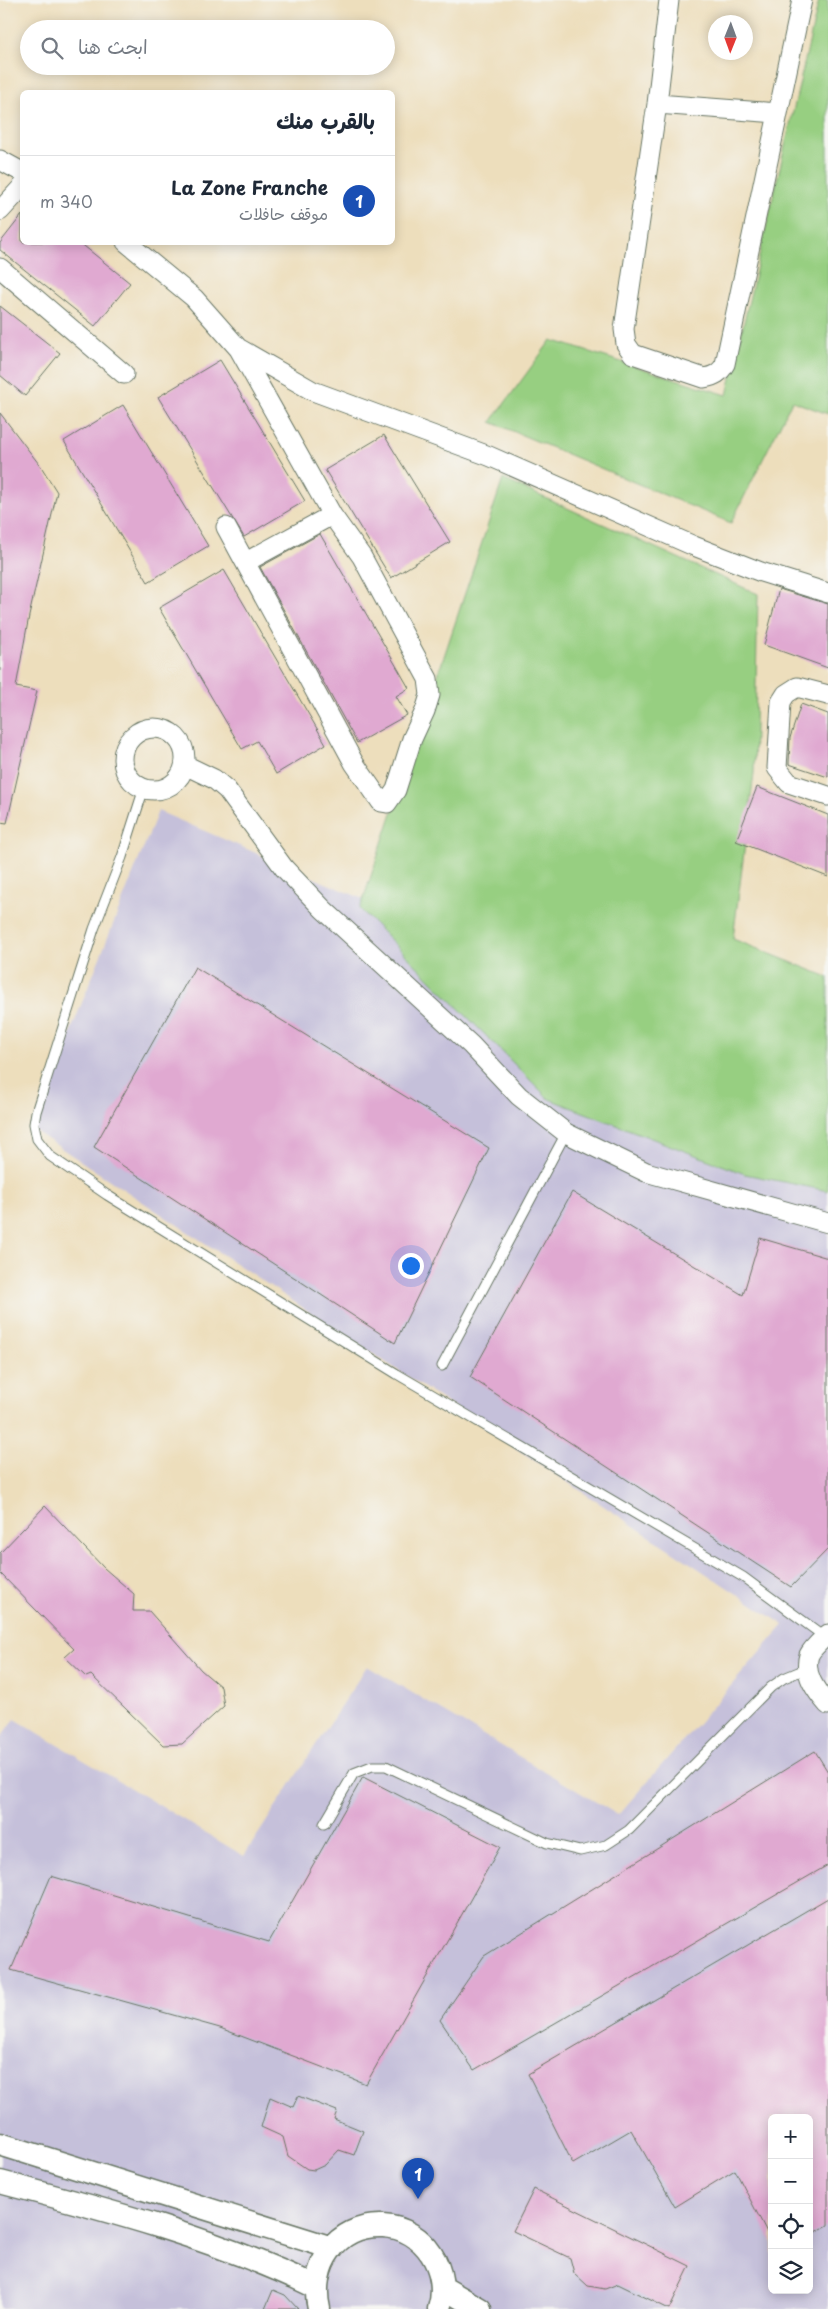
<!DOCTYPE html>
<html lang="ar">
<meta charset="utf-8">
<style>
body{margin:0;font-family:"Playpen Sans","Playpen Sans Arabic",sans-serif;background:#f6f6f7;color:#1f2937;direction:rtl}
.controls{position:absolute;right:15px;bottom:15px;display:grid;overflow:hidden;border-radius:8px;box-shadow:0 2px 12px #0003}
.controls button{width:45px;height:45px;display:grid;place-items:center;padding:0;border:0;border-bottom:1px solid #e0e1e3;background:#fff;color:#1f2937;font:25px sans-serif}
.compass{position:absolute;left:708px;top:15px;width:45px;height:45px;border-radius:50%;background:#fff;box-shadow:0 2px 12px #0003;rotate:181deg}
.you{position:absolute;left:410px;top:1265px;width:18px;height:18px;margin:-12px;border:4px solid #fff;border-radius:50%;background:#1a73e8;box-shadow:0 0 0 8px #1a73e833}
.badge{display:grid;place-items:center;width:32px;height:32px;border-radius:50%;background:#d1495b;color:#fff;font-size:16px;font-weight:700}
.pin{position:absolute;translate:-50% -41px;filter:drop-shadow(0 1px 2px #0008)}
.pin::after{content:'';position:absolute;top:26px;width:18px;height:15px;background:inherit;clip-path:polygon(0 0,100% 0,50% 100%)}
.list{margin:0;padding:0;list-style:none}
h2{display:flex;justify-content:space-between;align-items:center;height:65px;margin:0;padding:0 20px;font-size:21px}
h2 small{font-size:16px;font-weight:400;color:#747a83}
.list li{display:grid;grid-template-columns:32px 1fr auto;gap:15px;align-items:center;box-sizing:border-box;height:90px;padding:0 20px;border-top:1px solid #e0e1e3}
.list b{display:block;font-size:19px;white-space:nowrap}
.list p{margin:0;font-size:16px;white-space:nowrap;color:#747a83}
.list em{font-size:16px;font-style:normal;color:#747a83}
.icon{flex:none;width:28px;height:28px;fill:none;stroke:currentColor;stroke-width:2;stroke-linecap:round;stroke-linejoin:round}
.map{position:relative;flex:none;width:828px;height:2309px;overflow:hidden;direction:ltr}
.search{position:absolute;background:#fff;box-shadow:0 2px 12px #0003;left:20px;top:20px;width:375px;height:55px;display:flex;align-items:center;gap:12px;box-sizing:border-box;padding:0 18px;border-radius:28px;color:#747a83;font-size:19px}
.panel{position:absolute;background:#fff;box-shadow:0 2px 12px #0003;left:20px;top:90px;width:375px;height:155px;border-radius:8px;direction:rtl}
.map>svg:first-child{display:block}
.industrial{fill:#c5c0da;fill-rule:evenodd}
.green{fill:#97cf81;stroke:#5b865a}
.building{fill:#e0a9d1}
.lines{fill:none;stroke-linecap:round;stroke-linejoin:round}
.service-casing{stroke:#677564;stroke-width:11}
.minor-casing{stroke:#677564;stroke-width:21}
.tertiary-casing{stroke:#677564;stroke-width:25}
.service{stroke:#fff;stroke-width:9}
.minor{stroke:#fff;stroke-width:19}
.tertiary{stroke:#fff;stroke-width:22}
</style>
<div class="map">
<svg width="828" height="2309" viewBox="0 0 828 2309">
<rect width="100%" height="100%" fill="#f6f6f2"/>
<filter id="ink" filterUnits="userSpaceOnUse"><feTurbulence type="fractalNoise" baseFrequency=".02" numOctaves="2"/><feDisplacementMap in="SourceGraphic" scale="10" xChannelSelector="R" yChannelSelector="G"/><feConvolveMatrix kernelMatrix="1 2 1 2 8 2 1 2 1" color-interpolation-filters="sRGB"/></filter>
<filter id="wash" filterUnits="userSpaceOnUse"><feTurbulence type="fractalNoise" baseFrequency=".0096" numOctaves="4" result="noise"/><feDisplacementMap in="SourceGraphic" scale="20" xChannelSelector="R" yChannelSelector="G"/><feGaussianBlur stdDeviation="1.12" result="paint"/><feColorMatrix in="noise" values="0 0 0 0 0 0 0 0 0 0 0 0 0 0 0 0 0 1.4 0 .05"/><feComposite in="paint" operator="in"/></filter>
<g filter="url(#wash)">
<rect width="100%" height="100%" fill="#eddebc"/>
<!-- industrial -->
<path class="industrial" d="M158,811L828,1098V2309H0V1739L15,1719L244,1856L367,1666L618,1815L784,1625L32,1129ZM772,2118H809V2290H772Z"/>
<!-- green -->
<path class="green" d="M819,0H828V414L792,401L731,523L491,422L551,340L727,395Z
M503,479L758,594L754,773L733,939L828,977V1191L745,1174L549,1099L360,909Z"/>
<g id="blocks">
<!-- building -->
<path class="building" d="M22,215V242H79L130,283L95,326L0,250V243Z
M0,306L60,353L25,396L0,375Z
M220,360L305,501L244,537L158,397Z
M123,405L208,546L148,582L64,441Z
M0,413L42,468L57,492L29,616L16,687L37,691L7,823L0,822Z
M384,435L450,542L391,578L325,470Z
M320,534L409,688L396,696L407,715L357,743L260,567Z
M224,570L326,744L276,774L257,741L242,749L159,608Z
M779,589L828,604V668L764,645Z
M801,704L828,714V777L789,764L790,738Z
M757,787L828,815V877L736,841Z
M195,967L489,1148L395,1343L94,1147Z
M572,1192L743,1295L760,1238L828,1258V1549L791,1587L470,1377Z
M45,1506L104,1568L134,1594L133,1611H149L201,1670L221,1687L224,1706L182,1744L163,1745L91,1675L86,1677L65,1657L74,1649L0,1573V1553Z
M815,1751L828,1772V1865L474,2070L440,2020L484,1956Z
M363,1777L500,1847L366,2084L220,2028L11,1970L51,1876L269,1942Z
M828,1898V2225L809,2236V2118H772V2242L735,2170L675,2207L631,2130L573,2164L528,2074Z
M298,2096L337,2111L334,2119L363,2131L354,2155L339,2150L325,2165L314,2170L307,2169L288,2156L283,2137L261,2127L270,2097L293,2107Z
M534,2189L690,2266L669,2309L618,2284L605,2289L588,2286L574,2273L570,2258L513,2231Z
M273,2290L285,2295L298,2309H265Z"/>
</g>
</g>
<g filter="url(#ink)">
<use href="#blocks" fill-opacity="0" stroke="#677564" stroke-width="1"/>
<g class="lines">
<!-- service casing -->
<g class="service-casing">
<path id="service" d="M144,788L122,857L94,929L36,1112L34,1124L37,1139L50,1156L107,1195L397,1374L743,1577L825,1637
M442,1366L566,1133
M324,1824L354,1773L372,1766H386L547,1843L580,1851L606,1845L629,1830L771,1687L784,1678L808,1668"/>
</g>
<!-- minor casing -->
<g class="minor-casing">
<path id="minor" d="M669,0L657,104L624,329L626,344L633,354L704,378C715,376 720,373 725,364L802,0
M657,104L778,113
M0,160L22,172
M0,211L22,187
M126,242L194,298L239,349L332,515L362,557L428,679L430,695L425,711L412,739L396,790L387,803L381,802L354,763L226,527
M0,268L124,374
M240,349L313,391L489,456L694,546L761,572L828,593
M246,562L332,515
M828,695L797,687L786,694L781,702L777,768L789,783L828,796
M123 759a31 31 0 1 1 62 0a31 31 0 1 1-62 0Z
M185,765L214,779L227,790L284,868L323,909L471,1045L519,1096L566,1133L646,1172L828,1223
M828,1634C823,1639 812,1648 809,1655C803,1674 816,1691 828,1705"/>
</g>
<!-- tertiary casing -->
<g class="tertiary-casing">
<path id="tertiary" d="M0,2144L332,2248
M0,2182C107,2210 217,2239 316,2287
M442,2287L480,2309
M319,2309C309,2266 336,2224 383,2226C425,2228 451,2271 439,2309"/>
</g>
<!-- service -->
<use href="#service" class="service"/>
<!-- minor -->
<use href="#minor" class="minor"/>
<!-- tertiary -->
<use href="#tertiary" class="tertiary"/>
</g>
</g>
</svg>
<div class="controls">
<button>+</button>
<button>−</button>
<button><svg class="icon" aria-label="locate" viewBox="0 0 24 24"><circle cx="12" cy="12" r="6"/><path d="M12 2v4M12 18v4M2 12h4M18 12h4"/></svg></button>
<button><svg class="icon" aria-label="layers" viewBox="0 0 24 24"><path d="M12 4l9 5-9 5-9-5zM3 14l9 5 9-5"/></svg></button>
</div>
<svg class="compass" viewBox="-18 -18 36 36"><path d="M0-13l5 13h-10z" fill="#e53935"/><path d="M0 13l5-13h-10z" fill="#747a83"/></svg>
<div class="you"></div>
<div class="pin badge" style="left:418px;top:2199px;background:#1a4fb4">1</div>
<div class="search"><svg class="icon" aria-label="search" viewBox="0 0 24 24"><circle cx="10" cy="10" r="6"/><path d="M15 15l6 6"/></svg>ابحث هنا</div>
<section class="panel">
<h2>بالقرب منك<small></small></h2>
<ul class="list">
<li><span class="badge" style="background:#1a4fb4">1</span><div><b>La Zone Franche</b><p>موقف حافلات</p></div><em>340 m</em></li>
</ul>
</section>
</div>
